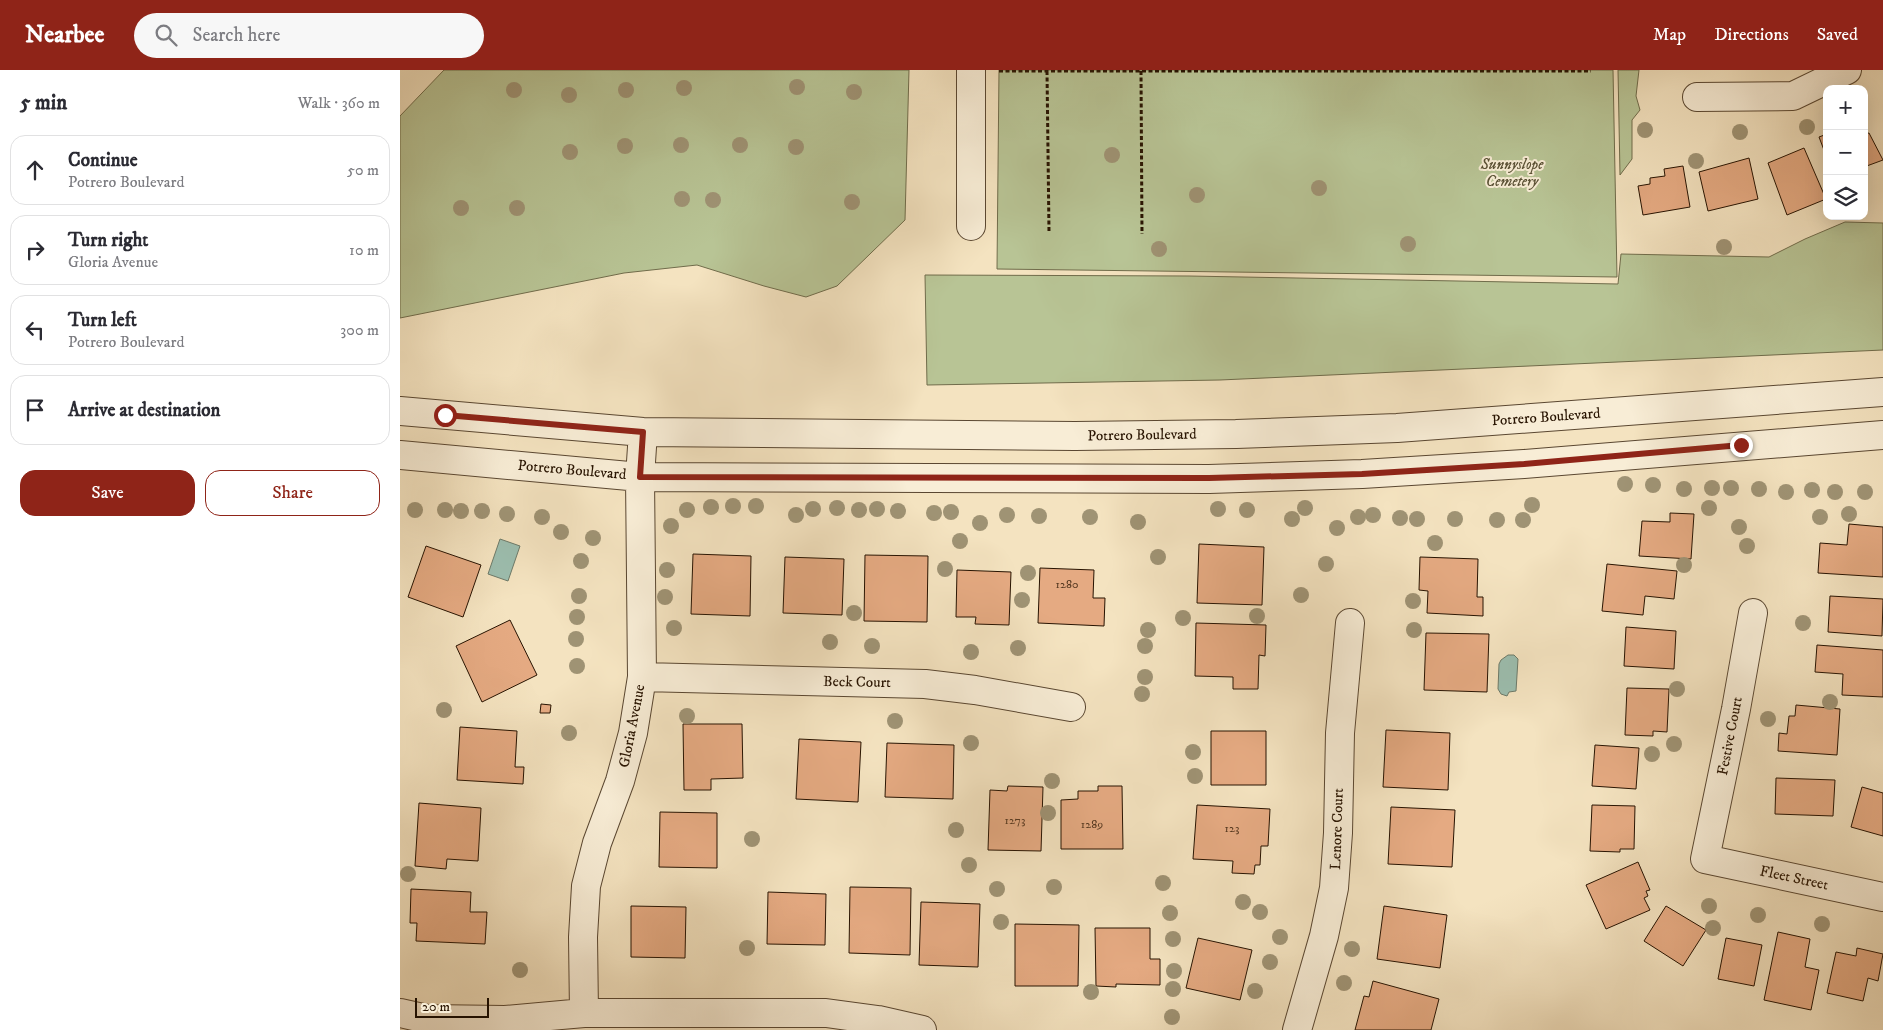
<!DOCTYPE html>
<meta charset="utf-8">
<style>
body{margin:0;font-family:"IM FELL DW Pica",serif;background:#f7f7f7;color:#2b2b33}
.controls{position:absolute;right:15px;top:15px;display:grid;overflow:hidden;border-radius:10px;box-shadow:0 5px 20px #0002}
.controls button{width:45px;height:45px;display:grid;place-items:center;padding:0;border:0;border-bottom:1px solid #e1e1e2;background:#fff;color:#2b2b33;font:25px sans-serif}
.scale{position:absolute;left:15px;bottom:12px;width:74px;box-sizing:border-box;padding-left:5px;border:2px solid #271301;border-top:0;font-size:14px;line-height:18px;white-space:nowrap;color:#271301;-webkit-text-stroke:4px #f8edd6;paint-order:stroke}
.stop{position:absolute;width:15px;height:15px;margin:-11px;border:4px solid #8f2418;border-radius:50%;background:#fff}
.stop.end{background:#8f2418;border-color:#fff;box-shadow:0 1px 5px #0008}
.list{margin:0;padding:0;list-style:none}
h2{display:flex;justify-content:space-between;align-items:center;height:65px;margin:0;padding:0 20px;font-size:21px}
h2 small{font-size:16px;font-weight:400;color:#7c7c81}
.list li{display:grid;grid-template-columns:32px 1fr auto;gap:15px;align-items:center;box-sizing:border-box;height:70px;margin:0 10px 10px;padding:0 10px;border:1px solid #e1e1e2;border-radius:15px}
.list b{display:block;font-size:19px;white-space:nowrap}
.list p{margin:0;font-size:16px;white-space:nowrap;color:#7c7c81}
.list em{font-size:16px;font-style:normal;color:#7c7c81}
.actions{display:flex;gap:10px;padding:15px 20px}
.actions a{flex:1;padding:11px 0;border:1px solid #8f2418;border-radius:15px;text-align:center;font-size:18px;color:#8f2418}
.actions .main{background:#8f2418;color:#fff}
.icon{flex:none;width:28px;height:28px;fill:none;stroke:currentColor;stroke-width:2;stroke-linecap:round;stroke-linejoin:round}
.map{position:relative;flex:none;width:1483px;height:960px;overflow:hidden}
header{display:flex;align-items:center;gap:30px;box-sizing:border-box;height:70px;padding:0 25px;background:#8f2418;color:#fff}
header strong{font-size:24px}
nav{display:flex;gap:28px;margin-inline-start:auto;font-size:18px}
.search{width:350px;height:45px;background:#f7f7f7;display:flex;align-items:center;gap:12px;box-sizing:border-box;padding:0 18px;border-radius:28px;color:#7c7c81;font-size:19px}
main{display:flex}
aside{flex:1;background:#fff}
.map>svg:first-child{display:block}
.green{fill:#b8c495;stroke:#706c4b}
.water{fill:#9cbeaf;stroke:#6d7a69}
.building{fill:#e5aa82;stroke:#271301}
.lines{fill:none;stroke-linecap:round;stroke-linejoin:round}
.minor-casing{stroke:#5a4731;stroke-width:30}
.path{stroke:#271301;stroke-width:3;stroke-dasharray:4 2.5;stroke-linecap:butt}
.minor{stroke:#f8edd6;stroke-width:28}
.tree{fill:#9f9374}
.route{stroke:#8f2418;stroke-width:6}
.labels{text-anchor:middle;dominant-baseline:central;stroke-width:4;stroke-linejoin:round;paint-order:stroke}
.number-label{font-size:12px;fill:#563921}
.park-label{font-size:15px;font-style:italic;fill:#5a5135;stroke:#f8edd6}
.street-label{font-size:15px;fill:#271301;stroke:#f8edd6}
</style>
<header>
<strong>Nearbee</strong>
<div class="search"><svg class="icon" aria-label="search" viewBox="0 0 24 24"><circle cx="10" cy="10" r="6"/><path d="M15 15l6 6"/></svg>Search here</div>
<nav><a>Map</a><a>Directions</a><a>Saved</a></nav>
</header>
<main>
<aside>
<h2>5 min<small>Walk · 360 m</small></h2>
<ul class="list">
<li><svg class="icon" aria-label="ahead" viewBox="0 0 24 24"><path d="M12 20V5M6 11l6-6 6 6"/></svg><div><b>Continue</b><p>Potrero Boulevard</p></div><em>50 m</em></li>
<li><svg class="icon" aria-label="right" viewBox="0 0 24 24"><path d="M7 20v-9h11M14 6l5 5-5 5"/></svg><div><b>Turn right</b><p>Gloria Avenue</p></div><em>10 m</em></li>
<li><svg class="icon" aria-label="left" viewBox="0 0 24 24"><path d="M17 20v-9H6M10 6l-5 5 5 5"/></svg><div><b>Turn left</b><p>Potrero Boulevard</p></div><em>300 m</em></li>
<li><svg class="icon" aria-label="arrive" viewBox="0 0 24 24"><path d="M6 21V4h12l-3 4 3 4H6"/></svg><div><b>Arrive at destination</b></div></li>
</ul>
<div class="actions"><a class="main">Save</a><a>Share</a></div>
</aside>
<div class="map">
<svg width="1483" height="960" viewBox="0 0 1483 960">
<rect width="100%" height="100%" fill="#f4e3c0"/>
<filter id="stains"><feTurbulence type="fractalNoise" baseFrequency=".004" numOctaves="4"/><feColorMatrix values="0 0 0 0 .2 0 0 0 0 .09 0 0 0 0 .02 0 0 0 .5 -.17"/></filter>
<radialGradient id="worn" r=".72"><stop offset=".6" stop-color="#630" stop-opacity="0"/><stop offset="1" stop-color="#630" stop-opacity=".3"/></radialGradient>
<!-- green -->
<path class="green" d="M44,0H509L505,150L437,216L406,227L364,216L297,195L224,203L0,248V46Z
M599,0H1213L1217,207L597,199Z
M1218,0H1239L1236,26L1240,40L1232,50V89L1220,105Z
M1445,152L1483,153V280L820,310L527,315L525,205L789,206L1218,214L1221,184L1369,187L1405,169Z"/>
<!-- water -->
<path class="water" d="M100,469L120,476L108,511L88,504Z
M1108,585H1114L1118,589L1116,621L1109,622L1107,626L1101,624L1098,619L1099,594L1101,590Z"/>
<!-- building -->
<path class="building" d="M1469,63L1483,90L1464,97V64Z
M1427,64V88L1419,67Z
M1404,78L1426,129L1387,145L1368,93Z
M1349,88L1358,129L1308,141L1299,102Z
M1283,96L1290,137L1243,145L1238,116L1250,114V108L1265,106L1264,99Z
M1270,443L1294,444L1291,489L1239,486L1242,451L1270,452Z
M1449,454L1483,457V507L1418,503L1420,473L1447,475Z
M799,474L864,477L862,535L797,533Z
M26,476L81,495L63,547L8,527Z
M293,484L351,486L350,546L291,544Z
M465,485L528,486L527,552L464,551Z
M385,487L444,489L442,545L383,543Z
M1020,487L1078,489L1077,527H1083V546L1027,543L1028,521L1019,520Z
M1207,494L1277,501L1274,529L1245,526L1243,545L1202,541Z
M640,498L694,500L693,528H705L704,556L638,553Z
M557,500L611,502L609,555L575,554L576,547H556Z
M1430,526L1483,529L1482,566L1428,562Z
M110,550L137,605L82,632L56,576Z
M796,553L866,555L865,586L859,585L858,619H833V607L795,606Z
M1226,557L1276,561L1274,599L1224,596Z
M1026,563L1089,564L1087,622L1024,620Z
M1417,575L1483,580V627L1442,625L1443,604L1415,602Z
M1227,618L1269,619L1267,662L1253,661V666L1225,665Z
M141,634L151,635L150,643H140Z
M1396,635L1440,639L1437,685L1378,681L1379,663L1387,664L1389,646H1395Z
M283,654H342L343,708L311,709V720H284Z
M60,657L117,661L115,697H124L123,714L57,710Z
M986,660L1050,663L1048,720L983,717Z
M811,661H866V715H811Z
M399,669L461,672L458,732L396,729Z
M487,673L554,675L553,729L485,727Z
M1195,675L1239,678L1236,719L1192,716Z
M1376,708L1435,710L1433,746L1375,744Z
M608,716L643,717L641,781L588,780L590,720L607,721Z
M698,716H722L723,779H661V730L678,729V721H698Z
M1462,717L1483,723V766L1451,757Z
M19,733L81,738L78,791L47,789L46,799L15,796Z
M797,735L870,739L868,776H861L860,795H855L854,804L832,803L833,791L793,789Z
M1192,735L1235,736L1234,779H1220V782L1190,781Z
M991,737L1055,740L1052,797L988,794Z
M260,742L317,743V798L259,797Z
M1238,792L1250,820L1246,821L1248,826L1244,828L1250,840L1206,859L1186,815Z
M450,817L511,818L510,885L449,883Z
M11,819L71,822L70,842H87L85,874L16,871L17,853H10Z
M368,822L426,824L425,875L367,874Z
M521,832L580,834L578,897L519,895Z
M231,836L286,837L285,888L231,887Z
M984,836L1047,845L1040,898L977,889Z
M1266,836L1306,860L1283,896L1244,871Z
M615,854L679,855L678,916H615Z
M695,858H750V889H760V915L716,914V917L696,916Z
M1378,862L1410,869L1405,897L1419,900L1411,940L1364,930Z
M798,868L852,880L840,930L786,918Z
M1326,868L1362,875L1354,916L1318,909Z
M1457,878L1483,884L1478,911L1468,908L1463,931L1427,923L1436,882L1456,886Z
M973,911L1039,929L1031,960H955L964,926L969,927Z"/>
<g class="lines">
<!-- minor casing -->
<g class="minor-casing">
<path id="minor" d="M571,0V156
M1297,27L1393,26L1447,0
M0,341L243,362L675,366L836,364L997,358L1483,322
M0,385L240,407L809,409L962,404L1124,394L1483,365
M1353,543L1336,639L1305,789L1483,827
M242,607L525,614L575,620L671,637
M0,943L27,949L105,950L184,943H426L478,950L522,960
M184,943L183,867L186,816L197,773L220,711L233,663L242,607L240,407L243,362
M897,960L924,866L934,818L938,763L940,663L950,553"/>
</g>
<!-- path -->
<path class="path" d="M599,1H1191
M647,1L649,162
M741,1L742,164"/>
<!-- minor -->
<use href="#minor" class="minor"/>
</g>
<!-- trees -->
<g class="tree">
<circle cx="397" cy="17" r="8"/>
<circle cx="284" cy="18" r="8"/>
<circle cx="114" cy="20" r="8"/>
<circle cx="226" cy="20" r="8"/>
<circle cx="454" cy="22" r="8"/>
<circle cx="169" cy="25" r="8"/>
<circle cx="1407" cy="57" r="8"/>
<circle cx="1245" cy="60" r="8"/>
<circle cx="1340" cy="62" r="8"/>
<circle cx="281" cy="75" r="8"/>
<circle cx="340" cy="75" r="8"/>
<circle cx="225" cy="76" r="8"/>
<circle cx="396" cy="77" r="8"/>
<circle cx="170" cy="82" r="8"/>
<circle cx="712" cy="85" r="8"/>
<circle cx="1296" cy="91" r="8"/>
<circle cx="919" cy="118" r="8"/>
<circle cx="797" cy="125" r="8"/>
<circle cx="282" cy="129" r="8"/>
<circle cx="313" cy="130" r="8"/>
<circle cx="452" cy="132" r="8"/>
<circle cx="61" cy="138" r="8"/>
<circle cx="117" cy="138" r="8"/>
<circle cx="1008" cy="174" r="8"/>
<circle cx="1324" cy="177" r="8"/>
<circle cx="759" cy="179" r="8"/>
<circle cx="1225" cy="414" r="8"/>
<circle cx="1253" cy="415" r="8"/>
<circle cx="1312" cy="418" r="8"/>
<circle cx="1331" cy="418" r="8"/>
<circle cx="1284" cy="419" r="8"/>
<circle cx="1359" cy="419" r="8"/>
<circle cx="1412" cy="420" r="8"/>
<circle cx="1386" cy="422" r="8"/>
<circle cx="1435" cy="422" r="8"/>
<circle cx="1465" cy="422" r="8"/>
<circle cx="1132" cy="435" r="8"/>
<circle cx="333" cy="436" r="8"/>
<circle cx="356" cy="436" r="8"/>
<circle cx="311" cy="437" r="8"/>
<circle cx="437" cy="438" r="8"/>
<circle cx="905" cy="438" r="8"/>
<circle cx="1309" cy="438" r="8"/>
<circle cx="413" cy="439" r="8"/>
<circle cx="477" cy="439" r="8"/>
<circle cx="818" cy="439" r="8"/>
<circle cx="15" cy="440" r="8"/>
<circle cx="45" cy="440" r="8"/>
<circle cx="287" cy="440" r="8"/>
<circle cx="459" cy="440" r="8"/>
<circle cx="847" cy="440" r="8"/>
<circle cx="61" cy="441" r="8"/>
<circle cx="82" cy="441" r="8"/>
<circle cx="498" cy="441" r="8"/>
<circle cx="551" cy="442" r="8"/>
<circle cx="534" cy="443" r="8"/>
<circle cx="107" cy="444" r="8"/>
<circle cx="1449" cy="444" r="8"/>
<circle cx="396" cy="445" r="8"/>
<circle cx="607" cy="445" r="8"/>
<circle cx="973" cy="445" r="8"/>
<circle cx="639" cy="446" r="8"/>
<circle cx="142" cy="447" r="8"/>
<circle cx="690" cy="447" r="8"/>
<circle cx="958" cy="447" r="8"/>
<circle cx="1420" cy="447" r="8"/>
<circle cx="1000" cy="448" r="8"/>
<circle cx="892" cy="449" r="8"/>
<circle cx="1017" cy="449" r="8"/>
<circle cx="1055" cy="449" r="8"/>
<circle cx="1097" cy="450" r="8"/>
<circle cx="1123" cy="450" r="8"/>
<circle cx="738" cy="452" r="8"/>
<circle cx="580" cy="453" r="8"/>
<circle cx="271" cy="456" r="8"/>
<circle cx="1339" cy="457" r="8"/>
<circle cx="937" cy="458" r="8"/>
<circle cx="161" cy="462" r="8"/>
<circle cx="193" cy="468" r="8"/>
<circle cx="560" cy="471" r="8"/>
<circle cx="1035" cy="473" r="8"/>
<circle cx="1347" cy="476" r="8"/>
<circle cx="758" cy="487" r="8"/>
<circle cx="181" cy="491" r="8"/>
<circle cx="926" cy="494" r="8"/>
<circle cx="1284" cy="495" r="8"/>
<circle cx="545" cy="499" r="8"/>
<circle cx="267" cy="500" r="8"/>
<circle cx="628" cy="503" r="8"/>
<circle cx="901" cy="525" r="8"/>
<circle cx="179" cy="526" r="8"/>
<circle cx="265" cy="527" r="8"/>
<circle cx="622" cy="530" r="8"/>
<circle cx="1013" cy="531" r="8"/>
<circle cx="454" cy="543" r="8"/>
<circle cx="857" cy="546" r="8"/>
<circle cx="177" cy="547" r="8"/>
<circle cx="783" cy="548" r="8"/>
<circle cx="1403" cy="553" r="8"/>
<circle cx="274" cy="558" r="8"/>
<circle cx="748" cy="560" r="8"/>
<circle cx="1014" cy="560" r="8"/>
<circle cx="176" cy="569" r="8"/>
<circle cx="430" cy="572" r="8"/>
<circle cx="472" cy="576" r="8"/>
<circle cx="745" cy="576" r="8"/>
<circle cx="618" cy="578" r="8"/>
<circle cx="571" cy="582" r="8"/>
<circle cx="177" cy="596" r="8"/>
<circle cx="745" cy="607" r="8"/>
<circle cx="1277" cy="619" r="8"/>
<circle cx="742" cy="624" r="8"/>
<circle cx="1430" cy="632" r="8"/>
<circle cx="44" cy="640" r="8"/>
<circle cx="287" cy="646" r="8"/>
<circle cx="1368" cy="649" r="8"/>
<circle cx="495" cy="651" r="8"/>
<circle cx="169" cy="663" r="8"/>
<circle cx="571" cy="673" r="8"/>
<circle cx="1274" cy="674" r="8"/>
<circle cx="793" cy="682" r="8"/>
<circle cx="1252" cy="684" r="8"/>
<circle cx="795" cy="706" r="8"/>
<circle cx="652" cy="711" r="8"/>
<circle cx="648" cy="743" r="8"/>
<circle cx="556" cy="760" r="8"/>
<circle cx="352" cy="769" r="8"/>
<circle cx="569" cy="795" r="8"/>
<circle cx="8" cy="804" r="8"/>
<circle cx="763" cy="813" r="8"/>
<circle cx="654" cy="817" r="8"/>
<circle cx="597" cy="819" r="8"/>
<circle cx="843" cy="832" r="8"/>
<circle cx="1309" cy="836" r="8"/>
<circle cx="860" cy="842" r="8"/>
<circle cx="770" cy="843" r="8"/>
<circle cx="1358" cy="845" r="8"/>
<circle cx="601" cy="852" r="8"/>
<circle cx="1422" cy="854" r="8"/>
<circle cx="1313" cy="858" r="8"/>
<circle cx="880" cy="867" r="8"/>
<circle cx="773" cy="869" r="8"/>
<circle cx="347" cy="878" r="8"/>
<circle cx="952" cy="879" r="8"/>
<circle cx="870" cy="892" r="8"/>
<circle cx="120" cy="900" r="8"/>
<circle cx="774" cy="901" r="8"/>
<circle cx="944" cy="913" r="8"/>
<circle cx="773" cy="919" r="8"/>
<circle cx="855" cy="921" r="8"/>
<circle cx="691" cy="922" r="8"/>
<circle cx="772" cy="947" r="8"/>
</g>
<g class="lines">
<!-- route -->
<path class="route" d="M45,345L243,362L240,407L809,408L962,404L1124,394L1341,375"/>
</g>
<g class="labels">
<!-- number labels -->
<g class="number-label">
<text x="667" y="514">1280</text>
<text x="615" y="750">1273</text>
<text x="692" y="754">1289</text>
<text x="832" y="758">123</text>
</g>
<!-- park labels -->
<g class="park-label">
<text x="1112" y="94">Sunnyslope<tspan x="1112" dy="17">Cemetery</tspan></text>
</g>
<!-- street labels -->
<g class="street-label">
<text transform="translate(1146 347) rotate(-4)">Potrero Boulevard</text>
<text transform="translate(742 365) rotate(-1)">Potrero Boulevard</text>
<text transform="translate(172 400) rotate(5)">Potrero Boulevard</text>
<text transform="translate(457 612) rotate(1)">Beck Court</text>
<text transform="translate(232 656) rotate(-79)">Gloria Avenue</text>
<text transform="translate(1330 666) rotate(-79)">Festive Court</text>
<text transform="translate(937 759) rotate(-88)">Lenore Court</text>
<text transform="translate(1394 808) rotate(12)">Fleet Street</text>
</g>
</g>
<rect width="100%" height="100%" filter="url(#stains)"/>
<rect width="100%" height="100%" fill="url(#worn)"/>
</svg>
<div class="controls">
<button>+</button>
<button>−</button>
<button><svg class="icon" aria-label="layers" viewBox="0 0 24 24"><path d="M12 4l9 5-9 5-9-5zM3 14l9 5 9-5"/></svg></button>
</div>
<div class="scale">20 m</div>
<div class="stop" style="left:45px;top:345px"></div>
<div class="stop end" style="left:1341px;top:375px"></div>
</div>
</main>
